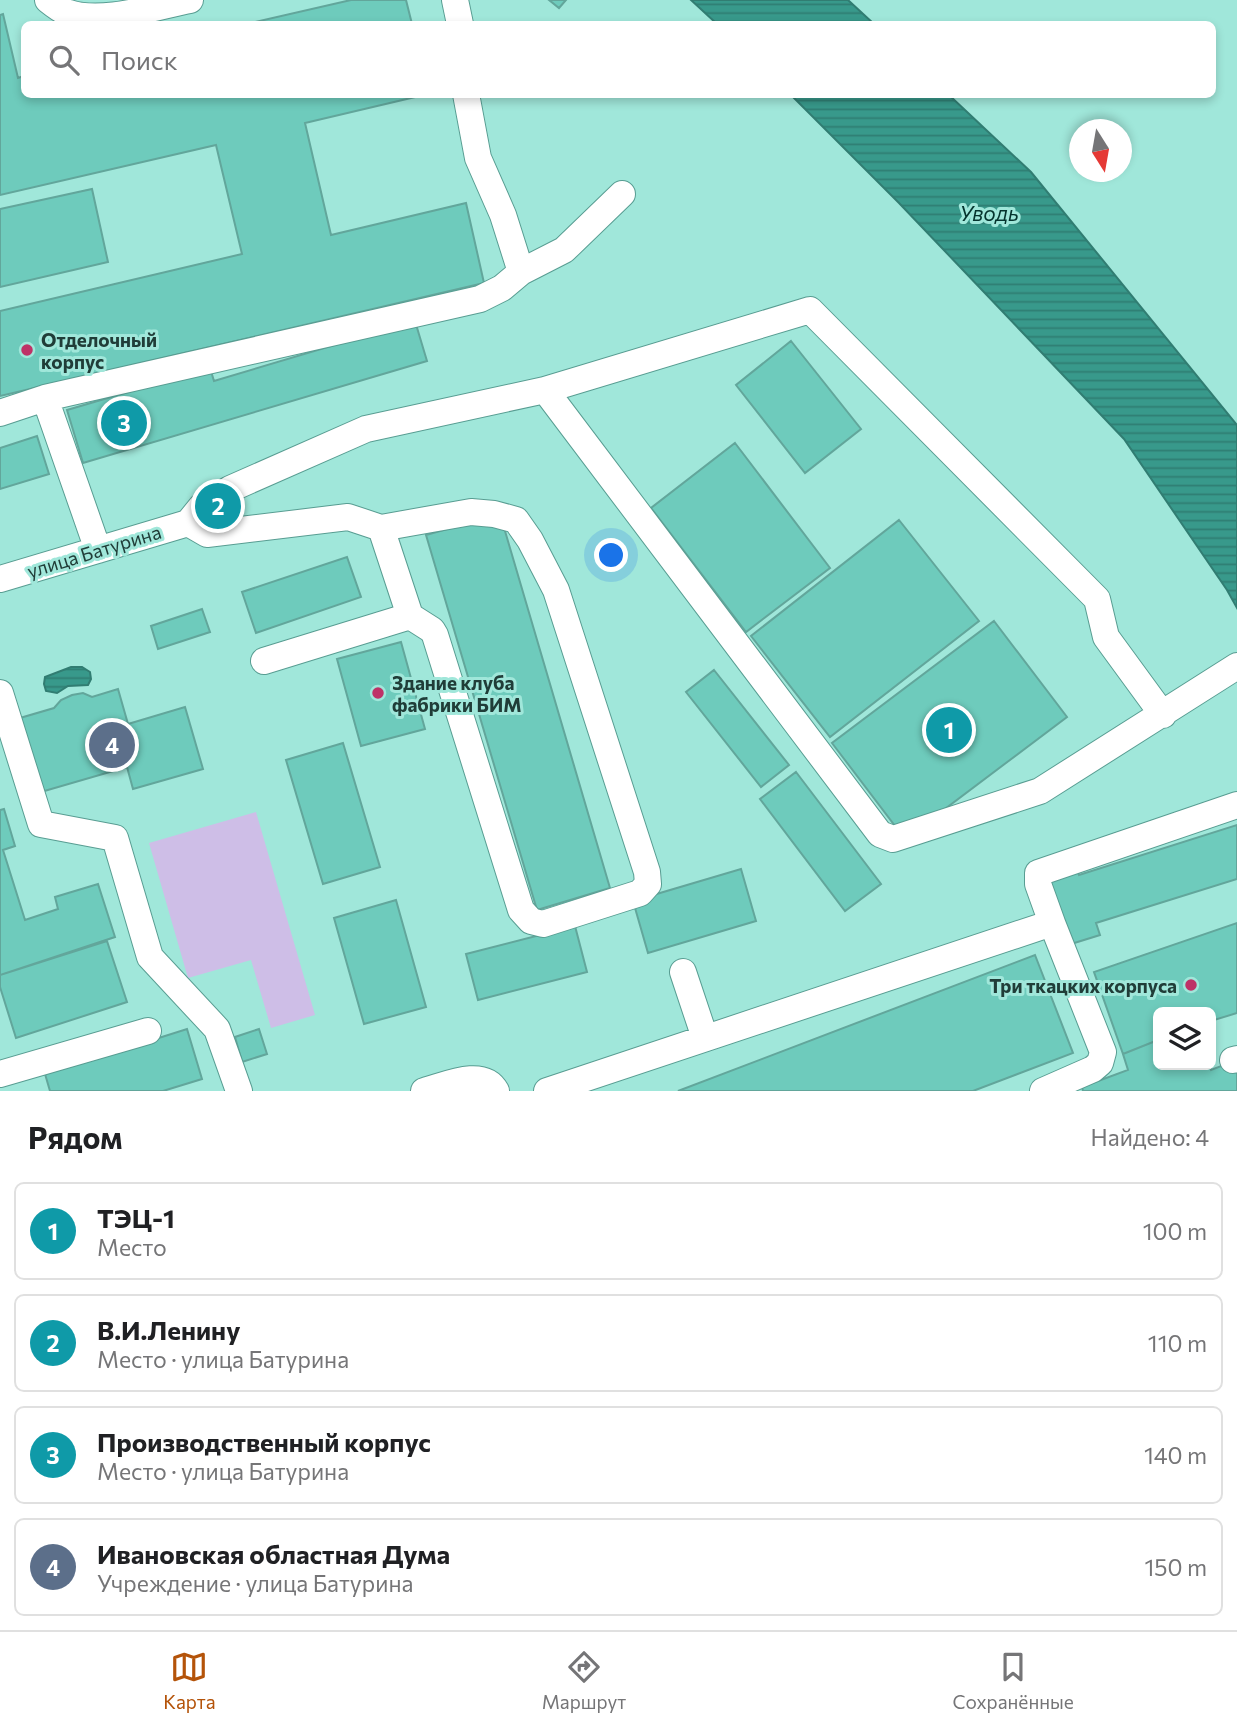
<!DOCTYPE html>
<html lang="ru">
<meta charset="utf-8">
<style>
body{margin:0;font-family:Commissioner,sans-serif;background:#f2f2f2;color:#202124}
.controls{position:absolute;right:21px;bottom:21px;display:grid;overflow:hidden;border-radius:10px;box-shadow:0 4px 10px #0003}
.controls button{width:63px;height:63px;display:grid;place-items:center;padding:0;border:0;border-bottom:2px solid #e0e0e0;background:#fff;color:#202124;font:35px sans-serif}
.compass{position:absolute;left:1069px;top:119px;width:63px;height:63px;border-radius:50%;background:#fff;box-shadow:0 4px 10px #0003;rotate:169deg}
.you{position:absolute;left:612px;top:556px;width:24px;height:24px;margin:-18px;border:5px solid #fff;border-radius:50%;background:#1a73e8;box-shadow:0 0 0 10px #1a73e833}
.badge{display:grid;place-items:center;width:46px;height:46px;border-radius:50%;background:#b45309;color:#fff;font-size:23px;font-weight:700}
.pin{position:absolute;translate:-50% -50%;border:4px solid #fff;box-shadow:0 2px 7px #0006}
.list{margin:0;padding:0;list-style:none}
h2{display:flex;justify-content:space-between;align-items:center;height:91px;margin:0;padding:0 28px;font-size:30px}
h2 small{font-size:23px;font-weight:400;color:#757577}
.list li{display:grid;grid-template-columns:46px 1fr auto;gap:21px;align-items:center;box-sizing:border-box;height:98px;margin:0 14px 14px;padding:0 14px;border:2px solid #e0e0e0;border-radius:10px}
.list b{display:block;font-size:26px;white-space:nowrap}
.list p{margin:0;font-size:23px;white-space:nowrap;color:#757577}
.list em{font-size:23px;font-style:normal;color:#757577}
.icon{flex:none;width:38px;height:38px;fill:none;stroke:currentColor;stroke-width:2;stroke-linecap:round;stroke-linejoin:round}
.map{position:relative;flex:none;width:1237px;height:1091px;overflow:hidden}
.search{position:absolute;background:#fff;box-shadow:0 4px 10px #0003;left:21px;right:21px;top:21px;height:77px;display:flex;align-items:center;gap:18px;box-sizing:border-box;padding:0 24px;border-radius:10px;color:#757577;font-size:26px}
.sheet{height:539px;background:#fff}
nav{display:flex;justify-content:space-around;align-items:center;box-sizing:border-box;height:98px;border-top:2px solid #e0e0e0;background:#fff;font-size:19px;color:#757577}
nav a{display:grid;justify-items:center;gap:4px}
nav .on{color:#b45309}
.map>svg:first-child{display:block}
.park{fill:#cebee7}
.water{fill:url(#water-rules);stroke:#317d72;stroke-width:2}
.building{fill:#6ecbbc;stroke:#62a69b;stroke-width:2}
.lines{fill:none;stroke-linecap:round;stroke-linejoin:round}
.minor-casing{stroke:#589d92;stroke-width:28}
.minor{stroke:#fff;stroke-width:26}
.poi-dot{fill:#be3267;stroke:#a0e7da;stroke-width:2.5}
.labels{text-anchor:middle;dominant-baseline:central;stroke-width:6;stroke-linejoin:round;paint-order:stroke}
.poi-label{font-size:19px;font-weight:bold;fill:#203d38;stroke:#a0e7da;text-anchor:start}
.street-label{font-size:19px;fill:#203d38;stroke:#a0e7da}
.water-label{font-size:21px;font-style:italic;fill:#05342e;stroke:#a0e7da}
</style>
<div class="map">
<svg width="1237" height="1091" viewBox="0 0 1237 1091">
<defs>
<pattern id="water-rules" width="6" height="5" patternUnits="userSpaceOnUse" patternTransform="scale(1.75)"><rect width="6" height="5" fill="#38998b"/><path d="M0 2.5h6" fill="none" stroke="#2f7e73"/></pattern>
</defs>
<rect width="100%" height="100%" fill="#a0e7da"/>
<!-- park -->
<path class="park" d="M256,812L315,1015L271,1028L251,960L188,978L149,843Z"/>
<!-- water -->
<path class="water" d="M691,0H848L874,24H717Z
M791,95H949L1031,172L1237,425V608L1227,590L1124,439L899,203Z
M71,667H82L90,672L91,679L88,685L68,686L57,693L46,691L44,684L45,677Z"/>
<!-- building -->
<path class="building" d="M351,0H406L412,24H246Z
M549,0H566L559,8Z
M3,14L18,78L24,76V94H428L305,123L331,235L466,203L484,283L0,396V311L242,254L216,145L0,195V15Z
M92,189L108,262L0,287V209Z
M415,321L427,361L83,463L67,410L210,368L214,381Z
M791,341L861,429L805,473L736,385Z
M37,436L49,474L0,489V448Z
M735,443L830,568L746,632L651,508Z
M500,514L610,888L537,910L426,535Z
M899,520L979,621L830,737L751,636Z
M347,557L361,597L256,633L242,592Z
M202,609L210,632L158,649L151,626Z
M994,621L1067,717L905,839L832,743Z
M401,642L425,729L361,746L337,659Z
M714,670L789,765L761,787L686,692Z
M118,689L128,724L185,707L203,769L133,789L127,767L41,792L20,718L54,708L61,700L72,695L83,693L92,697Z
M343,743L380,867L323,884L286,760Z
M796,772L881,884L845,911L760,799Z
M4,809L15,846L3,850L25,920L58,909L55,897L98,884L115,937L0,975V810Z
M1237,825V879L1096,923L1100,935L1055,949L1033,881L1076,867L1079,875Z
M741,869L756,921L648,953L633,901Z
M396,900L426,1007L364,1024L334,918Z
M1237,923V1013L1211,1021V1012H1158V1040L1123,1054L1094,972Z
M575,926L587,972L478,1000L466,954Z
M107,941L127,1002L16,1038L0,987V975Z
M1035,955L1073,1053L973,1091H678Z
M187,1029L202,1079L163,1091H50L45,1074Z
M259,1029L267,1054L242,1062L235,1037Z
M1158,1040V1065H1209L1211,1070L1237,1060V1091H1083L1082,1087L1128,1070L1123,1054Z"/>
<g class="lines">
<!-- minor casing -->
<g class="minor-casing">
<path id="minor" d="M48,0C53,4 59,9 66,12C100,25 154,7 190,0
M455,0L460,24
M466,94L478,158L503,215L521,272
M545,390L880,834L893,839L1040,791L1237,666
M0,413L45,398
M188,523L207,534L348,517L381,528L471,512L494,514L516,520L530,540L556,590L647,872L648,884L640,893L543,924L531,921L521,910L435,635L432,630L410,616L381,528
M188,523L201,507L230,489L366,429L545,390L810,310L1097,599L1106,637L1163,715
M98,550L45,398L480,299L502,288L521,272L564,250L622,194
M0,579L188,523
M264,661L410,616
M0,693L41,824L115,838L150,957L217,1029L239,1091
M683,972L705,1038
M1233,1060L1237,1059
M0,1074L148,1031
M424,1091C444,1086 483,1067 496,1091
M547,1091L1052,923L1038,884V873L1237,805
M1043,1091L1093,1069L1100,1063L1103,1052L1052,923"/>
</g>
<!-- minor -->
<use href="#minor" class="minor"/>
</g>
<!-- markers -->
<g class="poi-dot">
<circle cx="27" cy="350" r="7"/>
<circle cx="378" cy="693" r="7"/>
<circle cx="1191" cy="985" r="7"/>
</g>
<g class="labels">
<!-- poi labels -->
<g class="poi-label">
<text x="41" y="339">Отделочный<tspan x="41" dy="22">корпус</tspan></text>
<text x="392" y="682">Здание клуба<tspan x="392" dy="22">фабрики БИМ</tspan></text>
<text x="1177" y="985" text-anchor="end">Три ткацких корпуса</text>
</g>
<!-- street labels -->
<g class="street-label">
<text transform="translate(94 551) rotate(-17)">улица Батурина</text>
</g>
<!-- water labels -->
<g class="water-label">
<text x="989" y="212">Уводь</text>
</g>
</g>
</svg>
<div class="controls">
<button><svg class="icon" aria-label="layers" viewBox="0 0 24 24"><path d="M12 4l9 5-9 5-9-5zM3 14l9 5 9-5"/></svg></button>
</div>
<svg class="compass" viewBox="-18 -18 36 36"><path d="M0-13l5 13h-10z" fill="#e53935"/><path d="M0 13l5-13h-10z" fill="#757577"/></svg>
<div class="you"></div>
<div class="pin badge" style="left:949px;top:730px;background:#0f9aa8">1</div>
<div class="pin badge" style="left:218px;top:506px;background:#0f9aa8">2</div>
<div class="pin badge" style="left:124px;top:423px;background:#0f9aa8">3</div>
<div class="pin badge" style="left:112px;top:745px;background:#5c6f8a">4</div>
<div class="search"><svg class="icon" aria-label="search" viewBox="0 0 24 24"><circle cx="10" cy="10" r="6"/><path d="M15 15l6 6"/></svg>Поиск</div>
</div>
<section class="sheet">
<h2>Рядом<small>Найдено: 4</small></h2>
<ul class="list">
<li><span class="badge" style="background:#0f9aa8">1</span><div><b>ТЭЦ-1</b><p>Место</p></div><em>100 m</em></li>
<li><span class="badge" style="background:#0f9aa8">2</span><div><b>В.И.Ленину</b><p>Место · улица Батурина</p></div><em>110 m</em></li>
<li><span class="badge" style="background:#0f9aa8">3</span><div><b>Производственный корпус</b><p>Место · улица Батурина</p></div><em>140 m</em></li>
<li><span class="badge" style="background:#5c6f8a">4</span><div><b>Ивановская областная Дума</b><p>Учреждение · улица Батурина</p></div><em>150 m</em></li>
</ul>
</section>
<nav>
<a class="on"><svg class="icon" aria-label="map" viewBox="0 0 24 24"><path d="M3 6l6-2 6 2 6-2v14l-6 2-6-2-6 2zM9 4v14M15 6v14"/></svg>Карта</a>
<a><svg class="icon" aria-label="directions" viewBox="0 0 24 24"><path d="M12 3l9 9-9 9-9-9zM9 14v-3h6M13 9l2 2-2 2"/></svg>Маршрут</a>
<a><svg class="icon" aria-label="saved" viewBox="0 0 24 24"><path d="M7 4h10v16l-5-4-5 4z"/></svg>Сохранённые</a>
</nav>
